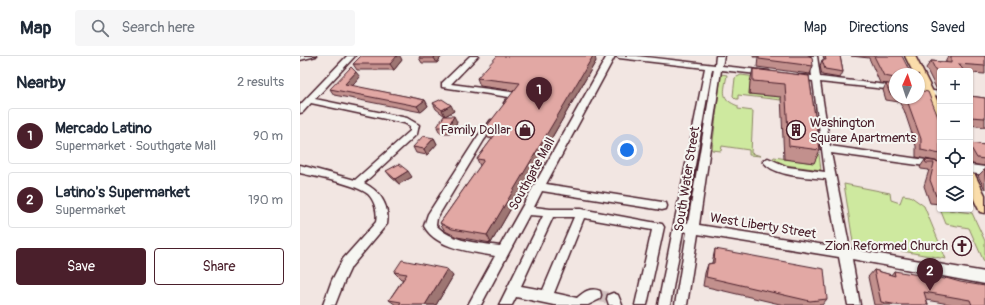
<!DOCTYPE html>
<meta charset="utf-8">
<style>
body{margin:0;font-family:Pangolin,sans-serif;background:#f6f6f7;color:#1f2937}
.controls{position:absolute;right:12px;top:12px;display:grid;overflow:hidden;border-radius:4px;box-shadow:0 1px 3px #0004}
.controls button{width:36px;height:36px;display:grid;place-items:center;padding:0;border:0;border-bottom:1px solid #e0e1e3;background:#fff;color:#1f2937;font:20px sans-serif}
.compass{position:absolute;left:589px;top:12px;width:36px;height:36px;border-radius:50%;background:#fff;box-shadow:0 1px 3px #0004;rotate:3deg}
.you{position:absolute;left:327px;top:94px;width:14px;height:14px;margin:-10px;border:3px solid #fff;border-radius:50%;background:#1a73e8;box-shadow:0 0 0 6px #1a73e833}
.badge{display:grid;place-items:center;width:26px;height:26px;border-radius:50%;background:#4a1f2b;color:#fff;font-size:13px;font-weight:700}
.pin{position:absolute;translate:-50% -33px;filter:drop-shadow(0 1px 2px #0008)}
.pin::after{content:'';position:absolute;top:21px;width:14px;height:12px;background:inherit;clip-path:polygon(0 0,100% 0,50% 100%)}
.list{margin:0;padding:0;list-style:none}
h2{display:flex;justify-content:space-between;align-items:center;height:52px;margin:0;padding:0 16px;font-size:17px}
h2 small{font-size:13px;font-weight:400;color:#747a83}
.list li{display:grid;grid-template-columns:26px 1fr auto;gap:12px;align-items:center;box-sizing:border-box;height:56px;margin:0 8px 8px;padding:0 8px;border:1px solid #e0e1e3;border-radius:4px}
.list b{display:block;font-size:15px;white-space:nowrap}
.list p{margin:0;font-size:13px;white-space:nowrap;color:#747a83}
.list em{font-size:13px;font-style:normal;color:#747a83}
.actions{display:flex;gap:8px;padding:12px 16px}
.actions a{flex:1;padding:9px 0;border:1px solid #4a1f2b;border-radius:4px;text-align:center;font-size:14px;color:#4a1f2b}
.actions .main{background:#4a1f2b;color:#fff}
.icon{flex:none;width:22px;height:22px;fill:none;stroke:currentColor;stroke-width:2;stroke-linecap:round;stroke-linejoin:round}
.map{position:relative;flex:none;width:685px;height:249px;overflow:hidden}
header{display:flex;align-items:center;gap:24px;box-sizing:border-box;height:56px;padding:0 20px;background:#fff;border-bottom:1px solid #e0e1e3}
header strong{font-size:19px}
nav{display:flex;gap:22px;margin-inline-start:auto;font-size:14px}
.search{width:280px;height:36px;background:#f6f6f7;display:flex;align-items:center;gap:10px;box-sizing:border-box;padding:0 14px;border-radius:4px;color:#747a83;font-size:15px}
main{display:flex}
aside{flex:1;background:#fff}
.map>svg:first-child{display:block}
.green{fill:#cee99f;stroke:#8c8465}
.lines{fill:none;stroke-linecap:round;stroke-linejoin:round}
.minor-tunnel{stroke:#d0bebd;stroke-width:12;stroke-dasharray:12 6;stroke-linecap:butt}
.minor-casing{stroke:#4a1f2b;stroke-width:3}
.major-casing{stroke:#4a1f2b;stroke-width:3}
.minor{fill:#f6f6f2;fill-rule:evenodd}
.major{fill:#faddab;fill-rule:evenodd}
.wall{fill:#c2908d;stroke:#4a1f2b}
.shaded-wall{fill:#9e7673;stroke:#4a1f2b}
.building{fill:#e2a8a4;stroke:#4a1f2b}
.labels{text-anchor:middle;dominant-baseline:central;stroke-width:4;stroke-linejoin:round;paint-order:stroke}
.poi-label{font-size:13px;fill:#4a1f2b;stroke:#f6f6f2;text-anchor:end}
.street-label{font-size:13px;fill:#4a1f2b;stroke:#f6f6f2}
</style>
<header>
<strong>Map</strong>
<div class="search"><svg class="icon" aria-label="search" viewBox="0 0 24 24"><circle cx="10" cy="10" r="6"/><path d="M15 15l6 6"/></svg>Search here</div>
<nav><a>Map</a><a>Directions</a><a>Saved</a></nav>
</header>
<main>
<aside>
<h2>Nearby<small>2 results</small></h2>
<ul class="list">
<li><span class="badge">1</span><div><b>Mercado Latino</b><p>Supermarket · Southgate Mall</p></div><em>90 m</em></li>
<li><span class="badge">2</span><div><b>Latino's Supermarket</b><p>Supermarket</p></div><em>190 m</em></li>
</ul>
<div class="actions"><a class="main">Save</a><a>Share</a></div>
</aside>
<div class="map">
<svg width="685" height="249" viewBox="0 0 685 249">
<rect width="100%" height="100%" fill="#f2e6e2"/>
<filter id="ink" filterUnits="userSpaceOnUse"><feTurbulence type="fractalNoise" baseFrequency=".025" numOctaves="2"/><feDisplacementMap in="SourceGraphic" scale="8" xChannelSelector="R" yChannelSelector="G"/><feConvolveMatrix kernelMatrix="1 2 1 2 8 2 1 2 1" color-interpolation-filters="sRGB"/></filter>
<g filter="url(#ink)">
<!-- green -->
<path class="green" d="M421,18L427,19C424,36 420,43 438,50V53L453,55L451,97L461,100L449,99V94L422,90L421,95L412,94Z
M441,19L510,28L521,114L478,108L473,103L474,101L514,107L504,33L450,26V38L481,41V44L438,39V43H436L433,40L435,22Z
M544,128L590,137L591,144L600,147L603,139L610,140L624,150L646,203L553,186Z
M640,153L672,157L685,185V208L669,172L646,168Z"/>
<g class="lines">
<!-- minor-tunnel -->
<path class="minor-tunnel" d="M295,239L313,243"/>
<!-- minor casing -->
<g class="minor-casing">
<path id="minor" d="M0,0H16L0,4Z
M47,0H55L15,43L107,62L119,69L117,78L64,127C80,135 90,150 87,168L51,211L44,226L35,249H23L32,224L43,203L76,166C78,157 75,145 68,138C56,128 16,121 0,117V109L55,124L110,75V70L104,67L11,47L3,56L0,57V49Z
M170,0H178L151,28L218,37L219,39L211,49H208L204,47L209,41L142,31V27Z
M307,0H315L246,128L362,146L366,147L367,150L366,153L362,154L242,135L234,151L250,153H281L362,168L364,171L347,249H335L352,174L284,162L254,237L277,242C284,236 290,231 300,235L301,239L300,243L288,249H254L216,241L212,249H199L243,160L229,159L181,249H168L195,200C173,196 136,193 124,170L128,158L178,80L191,64H197L198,66L184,84L137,162L136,169C151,186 179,187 200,190ZM253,161H274L243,234L221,230Z
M315,0H337L415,9L416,0H424L422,10L469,15L470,17L466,19L421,14L399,169L538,191L526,123C509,121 473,121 463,105L468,102L488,111L525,116L513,25L497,23L493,21L497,19L512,20L509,0H517L520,21L595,30V34L520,26L530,90L640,106V112L531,97L550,193L685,216V228L552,203L560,249H548L539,201L398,178L387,249H375L387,176L383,175L370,249H358L405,12L319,2ZM412,13H414L388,167L385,166Z
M619,33L640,36V40L619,37Z
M670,109L685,111V119L670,117Z
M313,237L318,239L322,249H309L307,243L308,239Z"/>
</g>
<!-- major casing -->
<g class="major-casing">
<path id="major" d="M605,0H615L640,50V64L634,61L619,28V18H614Z
M670,117L675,119L685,139V157L680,156L670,135Z"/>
</g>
<!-- minor -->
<use href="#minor" class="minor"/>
<!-- major -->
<use href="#major" class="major"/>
</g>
<!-- wall -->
<path class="wall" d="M142,0L137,7H122L119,2Z
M453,0H509L513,10L510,18L457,11L458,1H453Z
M523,0H540L543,16L540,22L522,19L520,10L522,4H524V3Z
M551,0H602L595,18V42H619L640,66V106L616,101V90L604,54L599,46L586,44L583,34L586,28H588L580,27L569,2Z
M649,0H685V18L670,17V15H640V35L637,34L626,12L631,5L646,6V4Z
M102,4L94,14H57L53,8Z
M296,5L191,187L157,181L145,175L140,167L180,110L177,103L192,83L188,82L184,74L215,35L180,30L177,22Z
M453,13L509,20L520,94L514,107L484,103L481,41L449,38L450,26Z
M60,21L52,30L125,44L128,50L121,56L34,39L30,33Z
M670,40L685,42V71L670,69Z
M133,47L154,55L145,60L157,66L151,77H140L137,71L145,60L136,53Z
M134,82L137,88L127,99L116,97L113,91Z
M670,87L685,89V110L672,108L670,105Z
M625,104L640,106V148L630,147L624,130L629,114L621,113L620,111Z
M684,114H685V133L678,120Z
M86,115L112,121L99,128L91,121Z
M415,193L527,243L522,249H484L403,230L405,217L408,208L412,207Z
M574,214L591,219L594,215L685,249H655L626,244L628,249H574L568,221Z
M94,216L153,220L136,249H96L89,244L103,223H101Z"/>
<!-- shaded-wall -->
<path class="shaded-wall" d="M95,0H100L102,4L94,14L90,8Z
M135,0H142L137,7L134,2Z
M291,0H295L296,5L191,187L187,179Z
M56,16L60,21L49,34L45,28Z
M125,44L128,50L121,56L117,50Z
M151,49L154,55L145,60L142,54Z
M154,60L157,66L151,77L148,71Z
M134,82L137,88L127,99L124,93Z
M108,115L112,121L99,128L95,123Z
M147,213L153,220L136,249H125Z"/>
<!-- building -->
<path class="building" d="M61,0H97L90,8H53Z
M120,0H135L134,2H119Z
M197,0H293L187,179L152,173L140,167L184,104L177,103L197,76L184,74L220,27L177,22Z
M459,0H509L512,1L513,10L459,3Z
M525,0H540L543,16L525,13L522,4H526Z
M574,0H602L611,18H595V22L584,20Z
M651,0H685V10L658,8L662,12L663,15H640V23L631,5L651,7Z
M51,11L56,16L45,28L125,44L117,50L30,33Z
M453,13L509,20L520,94L489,90L485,28L453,25Z
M586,28H595V38H590Z
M619,34L628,36L640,66V98L621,94V83L608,47L604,42H619Z
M670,40L685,42V62L670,61Z
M142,43L151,49L142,54L133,47Z
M144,60H154L148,71H137Z
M123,80L134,82L124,93L113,91Z
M670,87L685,89V103L677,102L670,90Z
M625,104L640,106V141L636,140L630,124L634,107H626Z
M99,108L108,115L95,123L86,115Z
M415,193L524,213L527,243L510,245L406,221L408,208L414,207Z
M102,204L147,213L125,249H99L101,246L89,244L107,218L94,216Z
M574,214L595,220L594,215L645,223L646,222L660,226L685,230V249H672L670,244L624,236L628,249H598L581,246Z"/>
</g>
<!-- icons -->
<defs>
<g id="shop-ring" transform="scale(1)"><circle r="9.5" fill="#f6f6f2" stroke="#4a1f2b" stroke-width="1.5"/><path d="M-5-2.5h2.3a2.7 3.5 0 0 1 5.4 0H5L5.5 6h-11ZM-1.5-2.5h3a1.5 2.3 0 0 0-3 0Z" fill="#4a1f2b"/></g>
<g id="building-ring" transform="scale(1)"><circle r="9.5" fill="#f6f6f2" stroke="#4a1f2b" stroke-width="1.5"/><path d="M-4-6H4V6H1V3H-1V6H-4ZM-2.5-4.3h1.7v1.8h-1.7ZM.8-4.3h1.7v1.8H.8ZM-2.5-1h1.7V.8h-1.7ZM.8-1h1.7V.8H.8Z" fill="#4a1f2b"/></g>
<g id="church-ring" transform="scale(1)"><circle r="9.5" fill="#f6f6f2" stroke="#4a1f2b" stroke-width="1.5"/><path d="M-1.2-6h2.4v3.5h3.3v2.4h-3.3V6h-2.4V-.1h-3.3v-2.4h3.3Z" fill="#4a1f2b"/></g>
</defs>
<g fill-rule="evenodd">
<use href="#shop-ring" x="225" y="74"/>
<use href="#building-ring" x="496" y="74"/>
<use href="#church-ring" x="662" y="190"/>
</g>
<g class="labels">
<!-- poi labels -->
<g class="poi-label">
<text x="510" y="67" text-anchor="start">Washington<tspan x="510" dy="15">Square Apartments</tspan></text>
<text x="211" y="74">Family Dollar</text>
<text x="648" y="190">Zion Reformed Church</text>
</g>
<!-- street labels -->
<g class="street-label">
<text transform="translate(232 118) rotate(-61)">Southgate Mall</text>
<text transform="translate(387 123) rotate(-81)">South Water Street</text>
<text transform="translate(463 170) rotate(9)">West Liberty Street</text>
</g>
</g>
</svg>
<div class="controls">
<button>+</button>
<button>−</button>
<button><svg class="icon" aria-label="locate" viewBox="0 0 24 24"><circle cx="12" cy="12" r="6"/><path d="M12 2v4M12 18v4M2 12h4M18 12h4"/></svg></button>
<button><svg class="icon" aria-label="layers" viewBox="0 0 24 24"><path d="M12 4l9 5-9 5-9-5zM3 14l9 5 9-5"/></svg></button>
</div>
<svg class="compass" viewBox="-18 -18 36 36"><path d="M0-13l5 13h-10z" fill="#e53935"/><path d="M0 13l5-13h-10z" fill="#747a83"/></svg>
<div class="you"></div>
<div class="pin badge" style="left:239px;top:54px">1</div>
<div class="pin badge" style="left:630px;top:235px">2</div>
</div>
</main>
